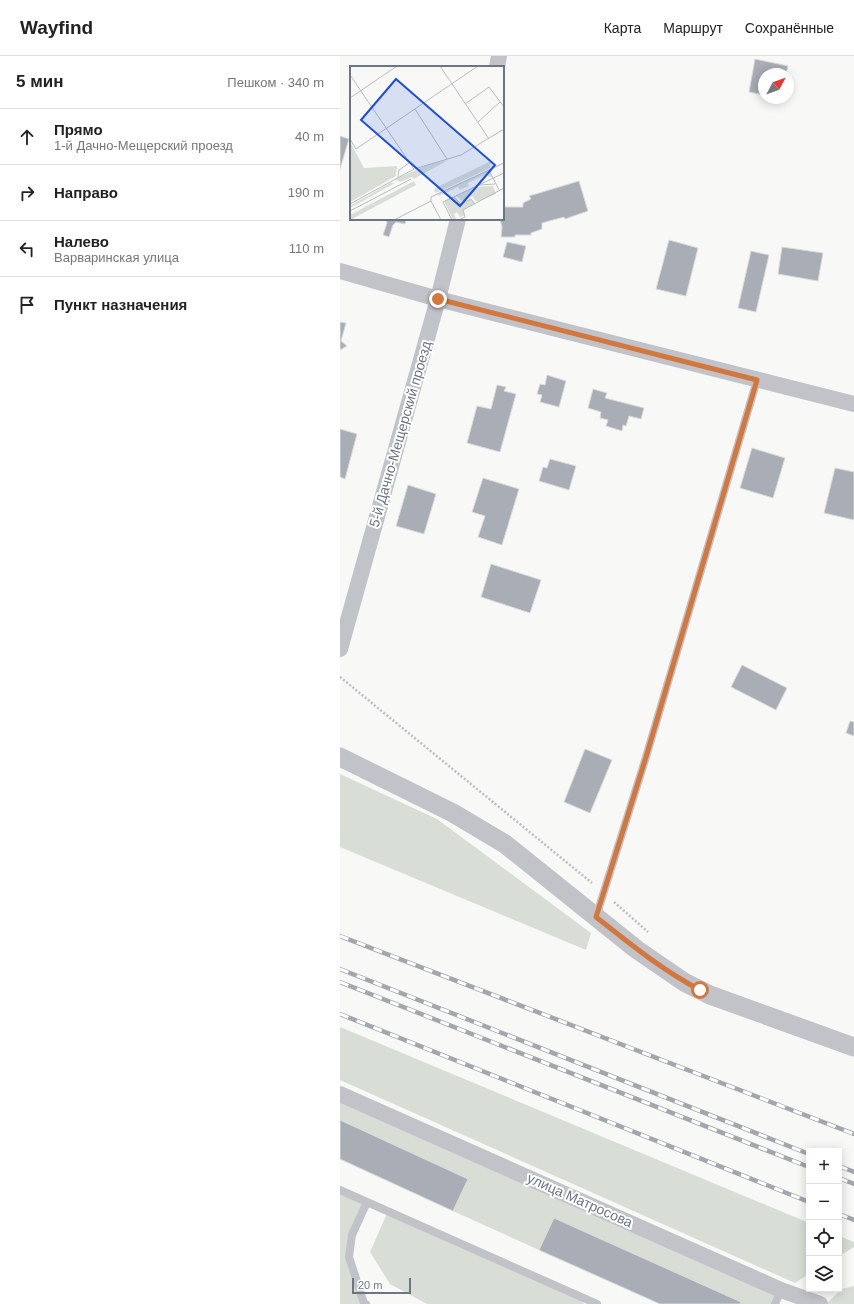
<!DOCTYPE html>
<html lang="ru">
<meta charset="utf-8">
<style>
body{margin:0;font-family:Arial,sans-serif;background:#f6f6f6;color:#222}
.controls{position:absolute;right:12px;bottom:12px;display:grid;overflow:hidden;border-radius:0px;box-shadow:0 2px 10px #0003}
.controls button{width:36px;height:36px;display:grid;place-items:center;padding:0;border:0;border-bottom:1px solid #e0e0e0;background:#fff;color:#222;font:20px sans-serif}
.compass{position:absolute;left:418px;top:12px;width:36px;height:36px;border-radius:50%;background:#fff;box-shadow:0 2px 10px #0003;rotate:49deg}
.scale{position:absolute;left:12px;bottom:10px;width:59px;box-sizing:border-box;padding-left:4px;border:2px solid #6b7584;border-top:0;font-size:11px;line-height:14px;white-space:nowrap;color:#6b7584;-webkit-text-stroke:3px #fff;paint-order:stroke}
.stop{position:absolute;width:12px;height:12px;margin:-9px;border:3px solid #d2773d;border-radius:50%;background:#fff}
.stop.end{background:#d2773d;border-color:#fff;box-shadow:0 1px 4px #0008}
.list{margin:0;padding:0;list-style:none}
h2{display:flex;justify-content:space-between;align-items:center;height:52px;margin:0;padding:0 16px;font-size:17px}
h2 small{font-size:13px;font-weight:400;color:#767676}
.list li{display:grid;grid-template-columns:26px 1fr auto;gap:12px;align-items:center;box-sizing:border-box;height:56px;padding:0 16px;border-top:1px solid #e0e0e0}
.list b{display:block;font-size:15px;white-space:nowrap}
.list p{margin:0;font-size:13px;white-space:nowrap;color:#767676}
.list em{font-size:13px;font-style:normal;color:#767676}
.icon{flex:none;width:22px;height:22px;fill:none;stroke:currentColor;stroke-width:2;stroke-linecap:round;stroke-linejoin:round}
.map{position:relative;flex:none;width:514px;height:1248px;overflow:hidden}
header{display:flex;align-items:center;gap:24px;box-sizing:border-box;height:56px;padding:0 20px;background:#fff;border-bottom:1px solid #e0e0e0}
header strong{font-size:19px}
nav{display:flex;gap:22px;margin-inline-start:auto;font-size:14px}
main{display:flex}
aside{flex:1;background:#fff}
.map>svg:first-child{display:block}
.green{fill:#d8ddd6}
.building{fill:#a9aeb6;stroke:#dadad9}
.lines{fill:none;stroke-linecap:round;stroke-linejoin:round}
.path{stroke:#bbbdc0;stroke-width:2.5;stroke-dasharray:2 2;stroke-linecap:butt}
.service{stroke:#c1c3c8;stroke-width:8}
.minor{stroke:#c1c3c8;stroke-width:16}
.tertiary{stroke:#c1c3c8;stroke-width:19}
.rail-casing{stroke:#a3a7ad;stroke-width:4.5}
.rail{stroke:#fff;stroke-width:3;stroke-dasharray:9;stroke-linecap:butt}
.route{stroke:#d2773d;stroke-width:5}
.labels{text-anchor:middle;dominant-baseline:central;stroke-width:4;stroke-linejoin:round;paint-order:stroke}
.street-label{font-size:14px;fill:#6b7584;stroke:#fff}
.inset-road{fill:none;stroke:#b8bcc2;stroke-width:1}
.view{fill:#1d4ed8;fill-opacity:0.15;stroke:#1d4ed8;stroke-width:2}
.inset-edge{fill:none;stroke:#6b7584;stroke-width:2}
</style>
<header>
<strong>Wayfind</strong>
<nav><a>Карта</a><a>Маршрут</a><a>Сохранённые</a></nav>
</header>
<main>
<aside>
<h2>5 мин<small>Пешком · 340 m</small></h2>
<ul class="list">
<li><svg class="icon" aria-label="ahead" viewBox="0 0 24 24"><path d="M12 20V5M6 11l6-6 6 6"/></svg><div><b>Прямо</b><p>1-й Дачно-Мещерский проезд</p></div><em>40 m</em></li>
<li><svg class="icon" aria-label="right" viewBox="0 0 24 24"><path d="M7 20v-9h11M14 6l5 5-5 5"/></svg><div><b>Направо</b></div><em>190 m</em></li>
<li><svg class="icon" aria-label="left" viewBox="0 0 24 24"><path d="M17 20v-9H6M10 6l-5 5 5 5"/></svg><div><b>Налево</b><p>Варваринская улица</p></div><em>110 m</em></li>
<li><svg class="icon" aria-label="arrive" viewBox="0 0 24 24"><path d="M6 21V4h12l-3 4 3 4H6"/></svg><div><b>Пункт назначения</b></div></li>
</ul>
</aside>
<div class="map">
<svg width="514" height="1248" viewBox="0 0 514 1248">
<rect width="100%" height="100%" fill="#f8f9f7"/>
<!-- green -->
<path class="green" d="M0,718L97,763L251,877L246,894L0,791Z
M0,971L469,1167V1218L455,1227L0,1024Z
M0,1038L441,1234L435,1248H400L401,1246L214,1162L199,1194L113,1155L128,1123L0,1064Z
M0,1134L27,1146L12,1179L9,1201L26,1248H0Z
M48,1155L235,1238L244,1248H87L50,1228L30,1196Z
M499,1180L514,1186V1191L499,1200Z
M514,1230V1248H486L502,1233Z"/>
<!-- building -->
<path class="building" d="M415,3L448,10L446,18H424V39L409,36Z
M0,80L9,83L0,113Z
M239,125L248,155L225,163L224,161L202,167V173L191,177V179H175V181H161L162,171L160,163H163V151H183V147L191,143L189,140Z
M46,163H66L65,168L56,166L53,169L49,181L43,179L47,167Z
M329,184L358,192L346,240L316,233Z
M167,186L186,190L182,206L163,201Z
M442,191L483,197L478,225L438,218Z
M411,195L429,199L416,256L398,252Z
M0,266L6,267L1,285L7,290L0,294Z
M207,319L226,325L219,351L200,346L202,339L197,338L200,328L205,329Z
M157,329L166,331L164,335L176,338L160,396L127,387L137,350L151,353Z
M253,333L267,337L265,342L304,352L301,363L289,360L286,370L283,369L282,375L266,370L268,364L260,362L261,356L248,352Z
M0,373L17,378L5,423L0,421Z
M412,392L445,402L433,442L400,432Z
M210,403L236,410L229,434L199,425L203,411L207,412Z
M495,412L514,416V464L484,457Z
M143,422L179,433L162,489L138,481L145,460L132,456Z
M68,429L96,438L84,478L56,470Z
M151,508L201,524L190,557L141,541Z
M402,609L447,632L436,654L391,631Z
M510,665L514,666V680L506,677Z
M245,693L272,704L250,757L224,746Z
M0,1064L128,1123L113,1155L0,1103Z
M214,1162L401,1246L400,1248H320L199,1194Z"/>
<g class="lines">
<!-- path -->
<path class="path" d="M0,621L252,827
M274,846L308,876"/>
<!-- service -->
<path class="service" d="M256,861L306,701L417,324
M0,1134L257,1248
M26,1248L24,1247L9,1201L12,1179L27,1146
M435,1248L441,1234"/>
<!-- minor -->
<path class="minor" d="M157,11L159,0
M0,215L98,243L514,348
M0,593L98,243L118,163
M0,1038L441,1234L480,1248"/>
<!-- tertiary -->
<path class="tertiary" d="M0,701L113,757L165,788L296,893L344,926L370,939L514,991"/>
<!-- rail casing -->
<g class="rail-casing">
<path id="rail" d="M0,880L514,1078
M0,913L469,1098
M0,926L469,1111
M0,958L469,1146
M499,1110L514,1116
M499,1122L514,1128
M499,1158L514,1164"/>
</g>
<!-- rail -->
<use href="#rail" class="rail"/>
</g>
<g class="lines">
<!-- route -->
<path class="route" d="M98,243L417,324L306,701L256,861C289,887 322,914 360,934"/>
</g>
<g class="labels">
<!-- street labels -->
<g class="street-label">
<text transform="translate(60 378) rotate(-74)">5-й Дачно-Мещерский проезд</text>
<text transform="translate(240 1144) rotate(24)">улица Матросова</text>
</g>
</g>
<!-- overview -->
<g transform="translate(10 10)">
<rect width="154" height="154" fill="#f8f9f7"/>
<path d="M0,76L14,102L47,100L46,110L0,136ZM98,94L64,113L62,111L50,116L45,113L78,99ZM141,95L140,102L86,127L84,125L85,122ZM139,104L142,111H139L137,108L118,117L119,120L110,124L108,121L89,130L87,128ZM64,115L66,119L0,154V149ZM40,117H45L0,142V140ZM143,120L146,128L127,136L122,130L112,135L106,130L125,121ZM104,131L111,138L121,133L125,137L113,144L114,150L110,151L107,146L104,148L106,153L103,154L95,137V134Z" fill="#d8ddd6"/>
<path class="inset-road" d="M90,0L139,73M0,9L64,103M0,32L47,0M115,38L139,21L154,41M65,43L97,93M128,56L150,36M0,73L6,83L128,0M139,104L149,124M48,111L49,104L59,97M129,119L145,118M104,131L111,138L121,133L125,138M81,135L91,154M0,138L64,103L111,89L154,63M0,145L61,113M44,154L81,135V131L154,97M102,154L93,136L154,107M109,154L115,151L113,144L154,122"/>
<path class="view" d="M46,13L145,99L110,140L11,54Z"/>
<rect width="154" height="154" class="inset-edge"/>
</g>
</svg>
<div class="controls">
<button>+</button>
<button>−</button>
<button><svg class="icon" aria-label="locate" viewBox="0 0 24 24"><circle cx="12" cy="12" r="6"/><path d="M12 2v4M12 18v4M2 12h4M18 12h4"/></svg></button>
<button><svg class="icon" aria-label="layers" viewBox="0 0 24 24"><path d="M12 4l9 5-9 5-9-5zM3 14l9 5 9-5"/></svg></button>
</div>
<svg class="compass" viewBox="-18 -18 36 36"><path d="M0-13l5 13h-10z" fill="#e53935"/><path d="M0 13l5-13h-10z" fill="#767676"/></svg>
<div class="scale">20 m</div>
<div class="stop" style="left:360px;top:934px"></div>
<div class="stop end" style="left:98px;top:243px"></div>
</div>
</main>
